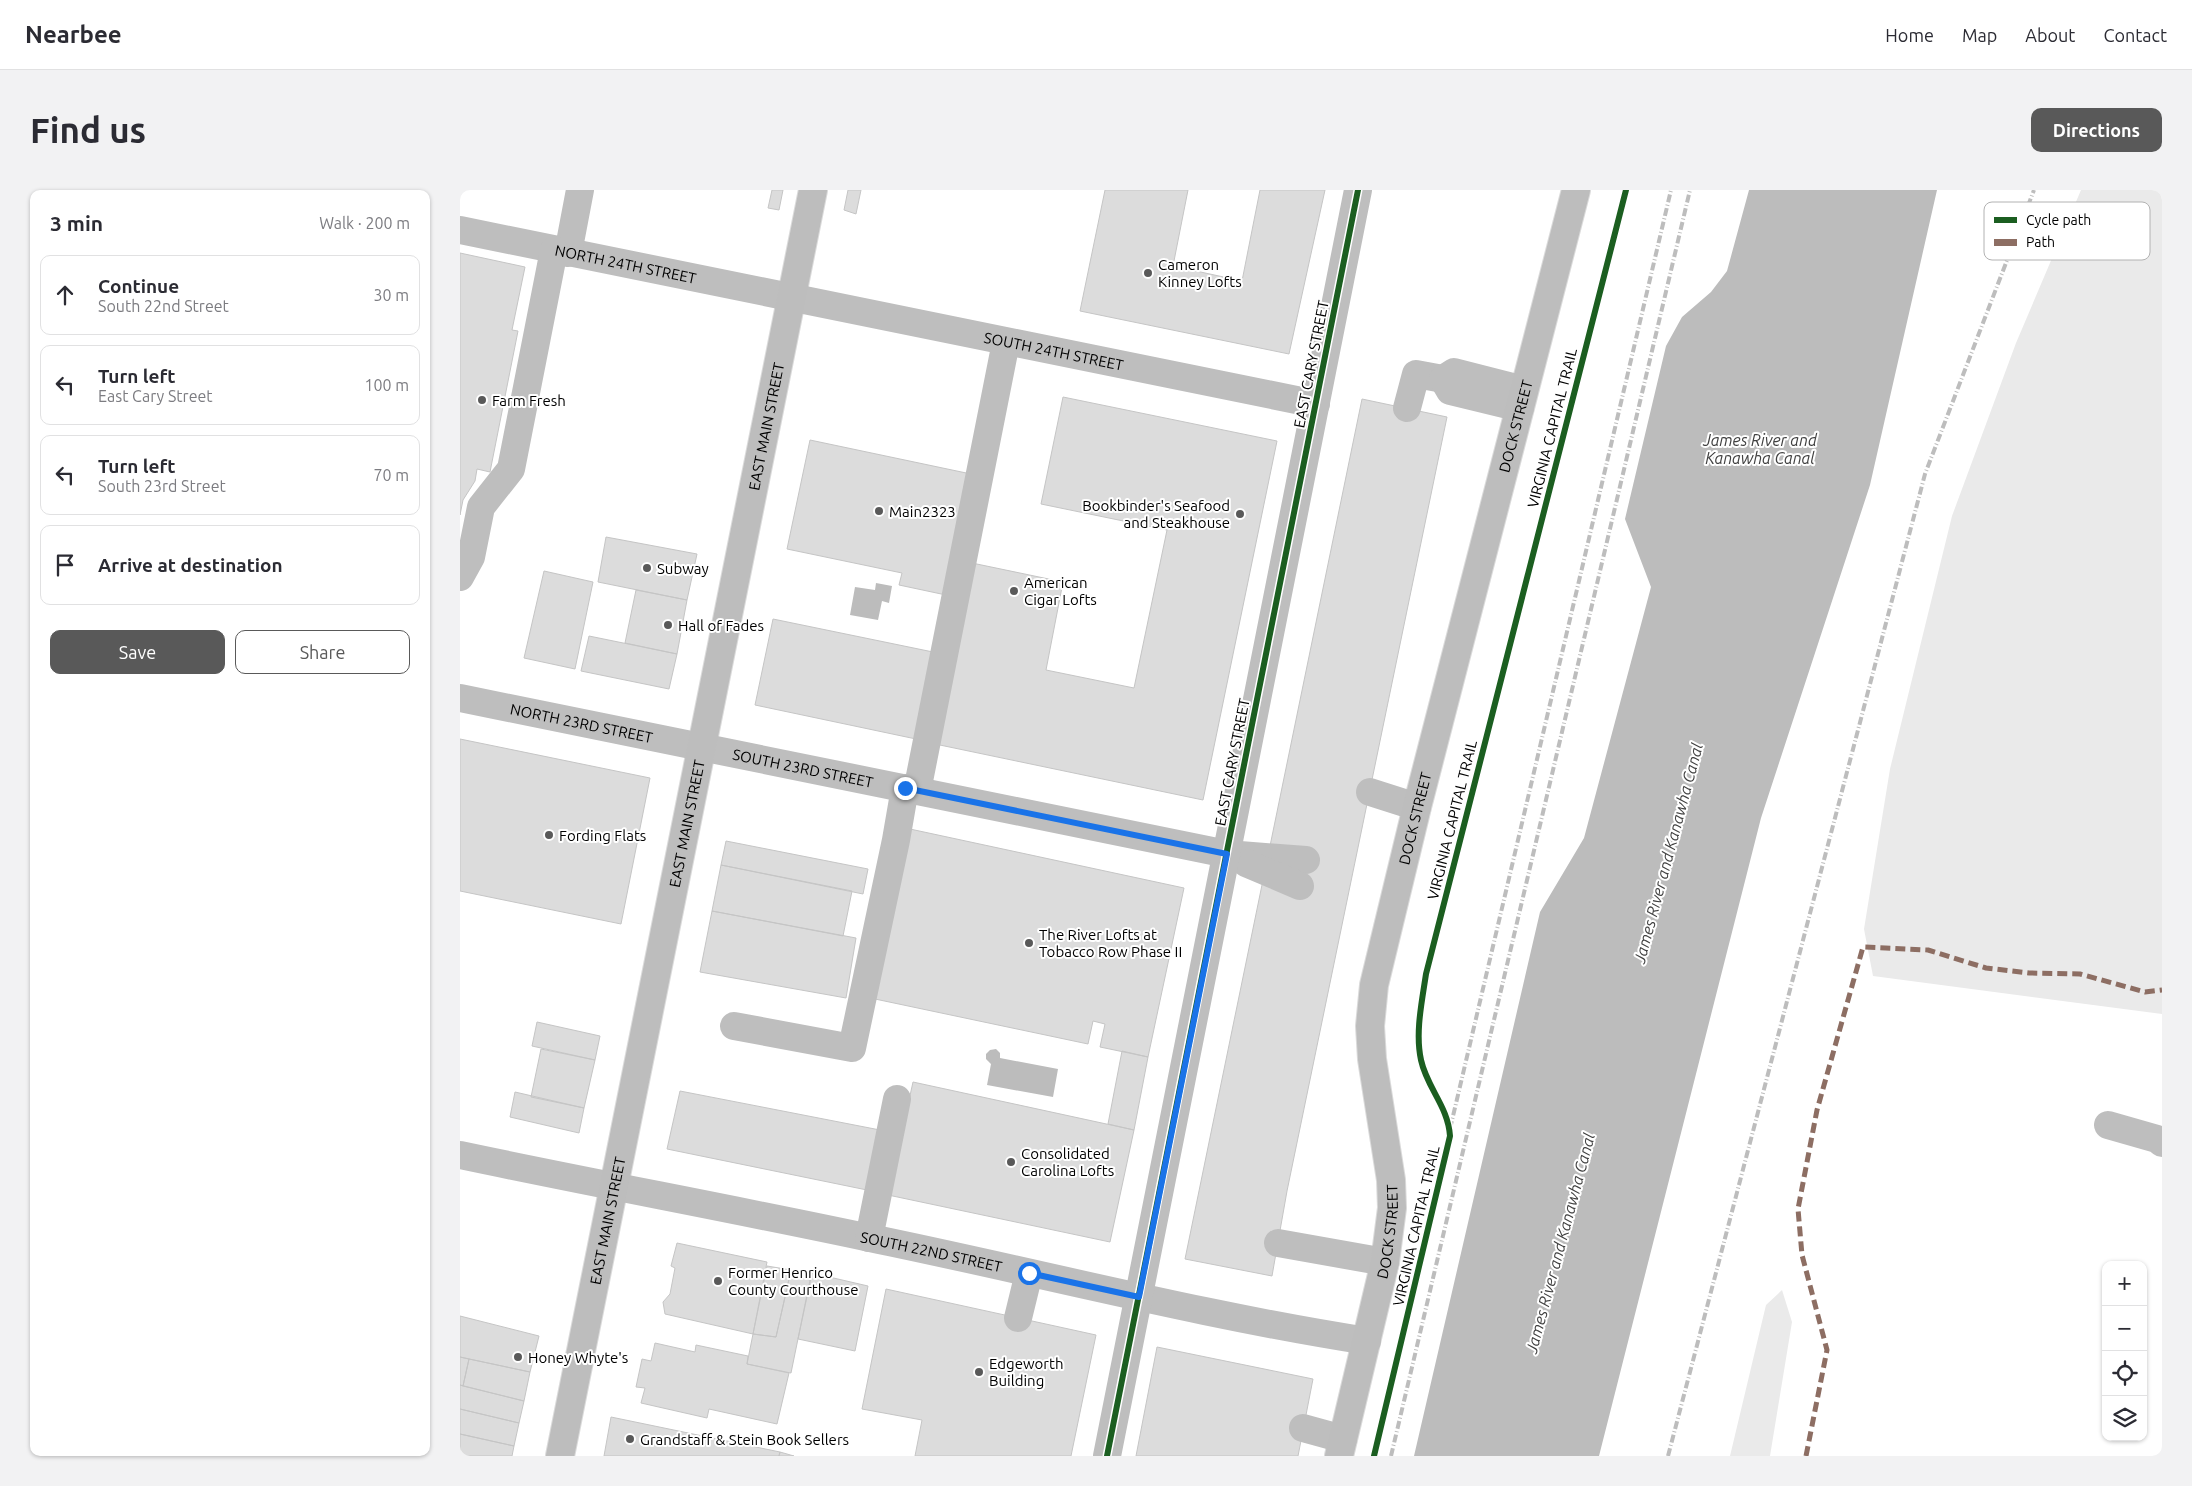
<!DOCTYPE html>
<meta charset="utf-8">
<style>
body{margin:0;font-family:Ubuntu,sans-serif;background:#f2f2f3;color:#2b2b33}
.controls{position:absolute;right:15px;bottom:15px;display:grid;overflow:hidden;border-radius:10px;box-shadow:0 1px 4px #0004}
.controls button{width:45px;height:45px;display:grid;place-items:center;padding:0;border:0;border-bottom:1px solid #e1e1e2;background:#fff;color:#2b2b33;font:25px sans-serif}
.stop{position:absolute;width:15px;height:15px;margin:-11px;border:4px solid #1a73e8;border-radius:50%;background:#fff}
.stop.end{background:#1a73e8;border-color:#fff;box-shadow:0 1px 5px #0008}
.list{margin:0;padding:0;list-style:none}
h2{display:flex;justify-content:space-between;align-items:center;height:65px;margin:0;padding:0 20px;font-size:21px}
h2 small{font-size:16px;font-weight:400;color:#7c7c81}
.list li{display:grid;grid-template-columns:32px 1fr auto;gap:15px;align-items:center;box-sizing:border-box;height:80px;margin:0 10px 10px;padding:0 10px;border:1px solid #e1e1e2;border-radius:10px}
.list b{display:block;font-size:19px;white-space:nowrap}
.list p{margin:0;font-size:16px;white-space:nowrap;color:#7c7c81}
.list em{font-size:16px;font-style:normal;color:#7c7c81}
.actions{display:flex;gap:10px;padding:15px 20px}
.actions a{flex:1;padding:11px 0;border:1px solid #595959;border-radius:10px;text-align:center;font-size:18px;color:#595959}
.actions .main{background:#595959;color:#fff}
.icon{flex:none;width:28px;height:28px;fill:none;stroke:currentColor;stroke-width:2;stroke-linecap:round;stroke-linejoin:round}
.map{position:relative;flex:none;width:1702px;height:1266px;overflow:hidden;border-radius:10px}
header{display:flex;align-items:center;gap:30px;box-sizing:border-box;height:70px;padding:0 25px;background:#fff;border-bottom:1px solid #e1e1e2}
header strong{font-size:24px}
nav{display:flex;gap:28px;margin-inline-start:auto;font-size:18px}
.intro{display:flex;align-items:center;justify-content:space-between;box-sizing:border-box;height:120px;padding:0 30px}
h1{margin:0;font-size:35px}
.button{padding:12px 22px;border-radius:10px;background:#595959;color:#fff;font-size:18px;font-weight:700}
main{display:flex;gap:30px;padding:0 30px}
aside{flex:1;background:#fff;border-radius:10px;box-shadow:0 1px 4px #0004}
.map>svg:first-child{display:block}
.green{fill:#eaeaea}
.water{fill:#bcbcbc}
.building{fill:#dcdcdc;stroke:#c5c5c5}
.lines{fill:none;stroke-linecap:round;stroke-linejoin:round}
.major-casing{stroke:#dbdbdb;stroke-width:30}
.minor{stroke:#bebebe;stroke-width:28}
.major{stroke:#bdbdbd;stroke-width:28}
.rail{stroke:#bdbdbd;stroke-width:4;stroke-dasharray:8 2.5 1 2.5;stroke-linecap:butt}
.quiet{stroke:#8d6e63;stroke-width:5;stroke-dasharray:10 5;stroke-linecap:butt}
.cycleway-casing{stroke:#fff;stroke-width:9}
.cycleway{stroke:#1b5e20;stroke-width:6}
.route{stroke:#1a73e8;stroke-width:6}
.poi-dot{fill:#595959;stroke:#fff;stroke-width:2}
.labels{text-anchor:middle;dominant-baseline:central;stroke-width:4;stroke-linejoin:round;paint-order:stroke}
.street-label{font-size:15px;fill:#000;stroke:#fff}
.poi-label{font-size:15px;fill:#000;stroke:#fff;text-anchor:start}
.water-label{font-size:16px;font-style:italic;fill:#404040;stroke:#fff}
.key{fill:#fff;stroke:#b2b2b2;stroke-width:1}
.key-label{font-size:14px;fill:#000}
</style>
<header>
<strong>Nearbee</strong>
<nav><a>Home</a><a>Map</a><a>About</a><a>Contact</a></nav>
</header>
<div class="intro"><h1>Find us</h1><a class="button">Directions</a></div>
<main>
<aside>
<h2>3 min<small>Walk · 200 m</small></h2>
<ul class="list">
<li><svg class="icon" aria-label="ahead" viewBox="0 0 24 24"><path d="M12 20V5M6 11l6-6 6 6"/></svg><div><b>Continue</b><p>South 22nd Street</p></div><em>30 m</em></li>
<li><svg class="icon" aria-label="left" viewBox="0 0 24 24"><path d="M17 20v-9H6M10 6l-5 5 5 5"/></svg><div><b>Turn left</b><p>East Cary Street</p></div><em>100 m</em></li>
<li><svg class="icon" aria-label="left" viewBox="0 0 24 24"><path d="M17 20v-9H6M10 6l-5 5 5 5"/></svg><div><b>Turn left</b><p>South 23rd Street</p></div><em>70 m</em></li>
<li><svg class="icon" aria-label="arrive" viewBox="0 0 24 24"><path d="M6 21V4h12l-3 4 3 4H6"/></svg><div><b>Arrive at destination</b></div></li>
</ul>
<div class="actions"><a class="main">Save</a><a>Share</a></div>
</aside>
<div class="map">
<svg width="1702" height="1266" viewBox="0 0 1702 1266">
<rect width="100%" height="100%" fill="#fff"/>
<!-- green -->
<path class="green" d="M1621,0H1702V824L1413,786L1404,739L1430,579L1492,326L1556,153Z
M1322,1100L1332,1132L1310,1266H1270L1306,1115Z"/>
<!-- water -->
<path class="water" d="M1289,0H1477L1410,295L1301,628L1139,1266H954L1080,722L1124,648L1191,397L1165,329L1206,156L1222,127L1251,102L1267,81Z
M416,393L432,396L429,413L422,411L418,430L390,425L395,397L415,400Z
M536,859L540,863V868L598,879L593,907L527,895L531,874L526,869V864L530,860Z"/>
<!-- building -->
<path class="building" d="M312,0H323L319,20L308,18Z
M388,0H401L396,24L384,20Z
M645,0H728L713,76L782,91L800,0H865L829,164L620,121Z
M0,63L65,77L52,140L58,141L30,282L17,279L15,291L3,310L0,325Z
M603,207L817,251L743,610L475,554L512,373L603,392L586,480L674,498L707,340L581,314Z
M902,209L987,227L827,1001L812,1086L725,1069Z
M350,250L511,284L486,405L439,395L442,383L327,359Z
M146,347L237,364L227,410L138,392Z
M84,381L133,392L115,479L64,468Z
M176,400L227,410L217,464L165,453Z
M313,429L473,462L456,549L295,515Z
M129,446L217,464L209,499L121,481Z
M0,549L190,588L161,734L0,701Z
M450,639L724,698L688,867L640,857L645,834L633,831L628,854L415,809Z
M266,651L408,679L403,704L261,675Z
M261,675L392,701L383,746L252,721Z
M252,721L396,748L386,808L240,782Z
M77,832L140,846L135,870L72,856Z
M81,859L135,870L124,918L71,907Z
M662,861L688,867L674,940L648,934Z
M453,892L674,940L650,1052L428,1005Z
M220,901L420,940L407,1000L207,959Z
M55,902L124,918L119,943L50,927Z
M217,1053L307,1072L293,1144L205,1124L203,1112L210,1104L215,1078L211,1076Z
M307,1076L331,1080L316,1147L293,1144Z
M352,1083L408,1096L395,1161L338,1149Z
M330,1085L350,1090L331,1183L287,1174L293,1144L316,1147Z
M426,1099L636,1145L611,1266H455L462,1230L402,1219Z
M0,1126L79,1146L70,1182L0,1167Z
M195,1153L235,1162L236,1155L288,1166L287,1174L329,1183L317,1234L249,1219L247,1228L181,1213L185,1198L176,1197L182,1169L191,1171Z
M697,1157L853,1189L838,1266H676Z
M0,1167L9,1169L3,1196L0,1195Z
M9,1169L70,1182L64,1211L3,1196Z
M0,1195L64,1211L59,1233L0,1219Z
M0,1219L59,1233L54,1256L0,1244Z
M151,1227L320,1262L319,1266H144Z
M0,1244L54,1256L52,1266H0Z
M320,1262L334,1266H319Z"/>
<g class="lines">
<!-- major casing -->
<g class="major-casing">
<g id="major">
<path id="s4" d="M100,1266L353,0"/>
<path id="s5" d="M879,1266L925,1072L932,1018L931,990L912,869L910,836L914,795L957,617L1116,0"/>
</g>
</g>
<!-- minor -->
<g class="minor">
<path id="s1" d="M0,40L856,214"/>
<path d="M108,63L120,0"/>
<path d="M947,218L956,184L983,189"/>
<path d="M1060,218L990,201L983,189L994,182L1064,200"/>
<path d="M0,387L11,367L21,317L51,279L94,60"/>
<path id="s2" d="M0,508L767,664L846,670"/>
<path d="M457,601L546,152"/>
<path d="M910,602L957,617"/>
<path d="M786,673L840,696"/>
<path d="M274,836L392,858L436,650L445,598"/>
<path d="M1648,935L1697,949L1702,953"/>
<path id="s3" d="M0,965C137,994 274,1019 410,1048C576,1082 740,1125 907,1151"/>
<path d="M409,1048L437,909"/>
<path d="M818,1053L925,1072"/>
<path d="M558,1128L569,1083"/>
<path d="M843,1238L883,1249"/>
<path d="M647,1266L898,0"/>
</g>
<!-- major -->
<use href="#major" class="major"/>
<!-- rail -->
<path class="rail" d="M913,1266L1211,0
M931,1266L1230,0
M1208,1266L1465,284L1574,0"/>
<!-- quiet -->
<path class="quiet" d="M1346,1266L1367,1160L1342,1065L1338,1019L1357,920L1403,757L1468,760L1526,778L1569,783L1620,784L1685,802L1702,800"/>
<!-- cycleway casing -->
<g class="cycleway-casing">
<path id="cycleway" d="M647,1266L898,0
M914,1266L990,946C988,916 967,898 961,870C955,843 962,811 966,784L1166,0"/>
</g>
<!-- cycleway -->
<use href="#cycleway" class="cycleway"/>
</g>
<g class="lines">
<!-- route -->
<path class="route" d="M445,598L767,664L679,1107L569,1083"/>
</g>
<!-- markers -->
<g class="poi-dot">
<circle cx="688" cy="83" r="5"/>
<circle cx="22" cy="210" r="5"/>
<circle cx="419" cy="321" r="5"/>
<circle cx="780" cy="324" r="5"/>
<circle cx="187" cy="378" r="5"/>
<circle cx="554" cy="401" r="5"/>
<circle cx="208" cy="435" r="5"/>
<circle cx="89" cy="645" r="5"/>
<circle cx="569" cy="753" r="5"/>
<circle cx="551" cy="972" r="5"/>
<circle cx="258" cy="1091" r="5"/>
<circle cx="58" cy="1167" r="5"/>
<circle cx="519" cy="1182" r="5"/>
<circle cx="170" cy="1249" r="5"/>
</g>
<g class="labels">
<!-- street labels -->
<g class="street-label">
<text stroke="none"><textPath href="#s1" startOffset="169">NORTH 24TH STREET</textPath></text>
<text stroke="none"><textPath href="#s1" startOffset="606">SOUTH 24TH STREET</textPath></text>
<text transform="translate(851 174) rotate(-79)">EAST CARY STREET</text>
<text stroke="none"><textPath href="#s4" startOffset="1050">EAST MAIN STREET</textPath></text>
<text stroke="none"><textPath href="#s5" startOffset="1055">DOCK STREET</textPath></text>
<text transform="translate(1092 238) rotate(-76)">VIRGINIA CAPITAL TRAIL</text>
<text stroke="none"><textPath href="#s2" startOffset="124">NORTH 23RD STREET</textPath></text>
<text transform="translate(772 572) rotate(-79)">EAST CARY STREET</text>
<text stroke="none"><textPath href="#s2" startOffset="350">SOUTH 23RD STREET</textPath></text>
<text stroke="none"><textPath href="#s5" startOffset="650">DOCK STREET</textPath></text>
<text transform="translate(992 630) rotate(-76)">VIRGINIA CAPITAL TRAIL</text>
<text stroke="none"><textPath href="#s4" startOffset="645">EAST MAIN STREET</textPath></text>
<text stroke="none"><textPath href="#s4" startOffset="240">EAST MAIN STREET</textPath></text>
<text transform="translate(956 1036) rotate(-77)">VIRGINIA CAPITAL TRAIL</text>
<text stroke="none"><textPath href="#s5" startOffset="230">DOCK STREET</textPath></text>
<text stroke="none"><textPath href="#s3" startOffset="481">SOUTH 22ND STREET</textPath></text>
</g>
<!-- poi labels -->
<g class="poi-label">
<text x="698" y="74">Cameron<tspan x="698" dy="17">Kinney Lofts</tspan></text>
<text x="32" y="210">Farm Fresh</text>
<text x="770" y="315" text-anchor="end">Bookbinder's Seafood<tspan x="770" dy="17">and Steakhouse</tspan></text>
<text x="429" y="321">Main2323</text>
<text x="197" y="378">Subway</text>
<text x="564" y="392">American<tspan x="564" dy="17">Cigar Lofts</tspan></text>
<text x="218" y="435">Hall of Fades</text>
<text x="99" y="645">Fording Flats</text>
<text x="579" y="744">The River Lofts at<tspan x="579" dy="17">Tobacco Row Phase II</tspan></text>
<text x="561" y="963">Consolidated<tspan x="561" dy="17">Carolina Lofts</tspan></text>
<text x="268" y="1082">Former Henrico<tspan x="268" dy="17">County Courthouse</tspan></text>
<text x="68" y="1167">Honey Whyte's</text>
<text x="529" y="1173">Edgeworth<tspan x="529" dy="17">Building</tspan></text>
<text x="180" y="1249">Grandstaff &amp; Stein Book Sellers</text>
</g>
<!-- water labels -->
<g class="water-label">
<text x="1300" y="250">James River and<tspan x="1300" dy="18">Kanawha Canal</tspan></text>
<text transform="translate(1208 663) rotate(-75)">James River and Kanawha Canal</text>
<text transform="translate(1100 1053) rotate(-75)">James River and Kanawha Canal</text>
</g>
</g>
<!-- legend -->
<rect x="1524" y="12" width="166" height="58" rx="8" class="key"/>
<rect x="1534" y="27" width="23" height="6" fill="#1b5e20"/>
<rect x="1534" y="49" width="23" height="7" fill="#8d6e63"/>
<g class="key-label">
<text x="1566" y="35">Cycle path</text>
<text x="1566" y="57">Path</text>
</g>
</svg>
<div class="controls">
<button>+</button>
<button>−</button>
<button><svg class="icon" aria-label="locate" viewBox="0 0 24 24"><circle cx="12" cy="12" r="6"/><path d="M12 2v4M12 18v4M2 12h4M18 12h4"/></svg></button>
<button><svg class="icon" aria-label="layers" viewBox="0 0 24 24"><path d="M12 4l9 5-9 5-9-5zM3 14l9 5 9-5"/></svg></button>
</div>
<div class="stop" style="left:569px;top:1083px"></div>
<div class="stop end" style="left:445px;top:598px"></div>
</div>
</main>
